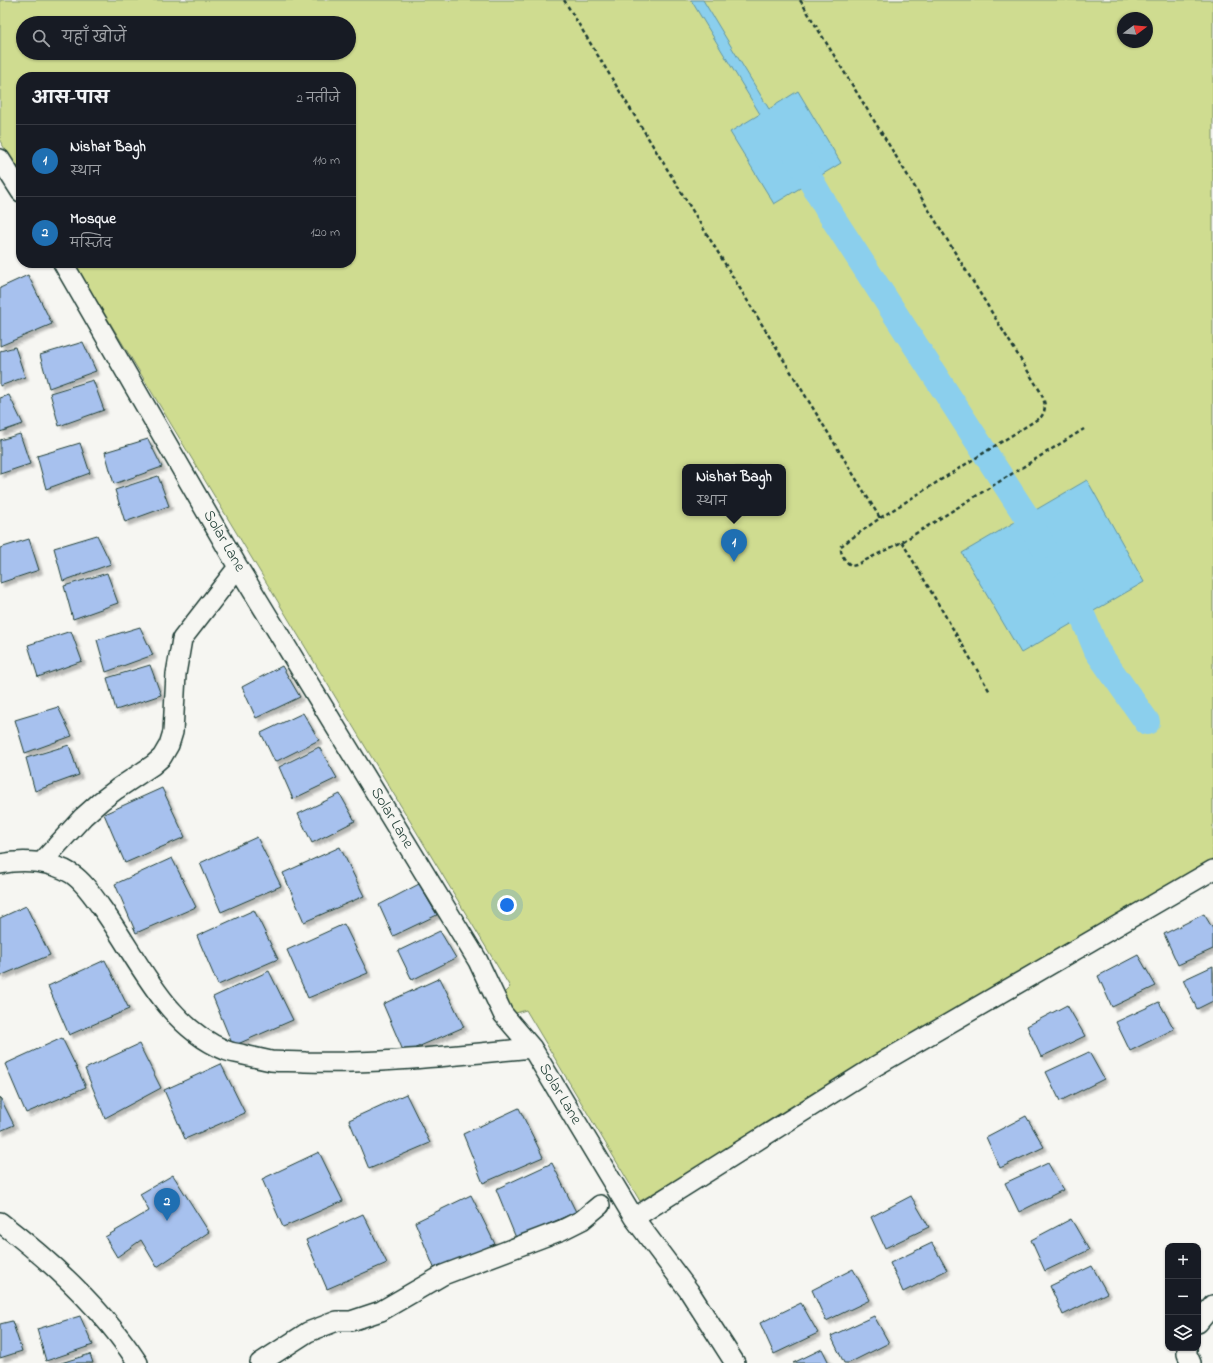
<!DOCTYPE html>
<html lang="hi">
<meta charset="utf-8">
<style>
body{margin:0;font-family:"Indie Flower","Playpen Sans Deva",sans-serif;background:#242831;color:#f1f3f6}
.controls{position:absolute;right:12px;bottom:12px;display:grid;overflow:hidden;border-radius:8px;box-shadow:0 1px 3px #0004}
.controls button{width:36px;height:36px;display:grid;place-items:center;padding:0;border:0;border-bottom:1px solid #363941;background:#171b24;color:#f1f3f6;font:20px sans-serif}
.compass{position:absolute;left:1117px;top:12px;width:36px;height:36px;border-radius:50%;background:#171b24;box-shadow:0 1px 3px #0004;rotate:74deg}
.you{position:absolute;left:507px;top:905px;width:14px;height:14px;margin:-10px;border:3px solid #fff;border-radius:50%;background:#1a73e8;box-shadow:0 0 0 6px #1a73e833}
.badge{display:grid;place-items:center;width:26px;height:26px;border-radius:50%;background:#1f6fb2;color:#fff;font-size:13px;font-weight:700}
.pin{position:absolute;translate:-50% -33px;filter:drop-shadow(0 1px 2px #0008)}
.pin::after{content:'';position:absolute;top:21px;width:14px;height:12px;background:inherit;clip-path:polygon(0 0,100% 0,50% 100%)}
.popup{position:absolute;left:682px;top:464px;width:104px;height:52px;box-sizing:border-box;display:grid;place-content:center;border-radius:8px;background:#171b24;filter:drop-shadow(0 1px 3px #0005);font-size:13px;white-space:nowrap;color:#9ea1a6}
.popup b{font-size:15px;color:#f1f3f6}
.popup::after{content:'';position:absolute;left:50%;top:100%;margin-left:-8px;border:8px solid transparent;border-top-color:#171b24}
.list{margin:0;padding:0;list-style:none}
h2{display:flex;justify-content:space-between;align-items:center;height:52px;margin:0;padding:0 16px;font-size:17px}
h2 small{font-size:13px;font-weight:400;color:#9ea1a6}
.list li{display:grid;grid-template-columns:26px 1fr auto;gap:12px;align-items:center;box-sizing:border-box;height:72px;padding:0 16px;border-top:1px solid #363941}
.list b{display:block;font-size:15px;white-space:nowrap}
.list p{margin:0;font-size:13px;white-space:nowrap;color:#9ea1a6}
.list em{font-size:13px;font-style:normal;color:#9ea1a6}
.icon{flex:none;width:22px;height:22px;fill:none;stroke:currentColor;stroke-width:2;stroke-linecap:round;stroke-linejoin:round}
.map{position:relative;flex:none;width:1213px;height:1363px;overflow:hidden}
.search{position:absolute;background:#171b24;box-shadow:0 1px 3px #0004;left:16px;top:16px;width:340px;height:44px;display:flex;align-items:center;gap:10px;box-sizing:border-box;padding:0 14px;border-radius:22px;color:#9ea1a6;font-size:15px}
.panel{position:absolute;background:#171b24;box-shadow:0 1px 3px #0004;left:16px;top:72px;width:340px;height:196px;border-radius:16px}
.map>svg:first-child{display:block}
.green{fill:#cfdc90;stroke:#778c62;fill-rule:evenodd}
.water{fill:#8bcfed;stroke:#6095a3}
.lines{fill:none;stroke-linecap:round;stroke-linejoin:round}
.canal{stroke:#8bcfed;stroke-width:26}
.building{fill:#a7c1ee;stroke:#1f3d34;filter:url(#shadow)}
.street-casing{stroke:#1f3d34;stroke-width:22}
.path{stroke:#1f3d34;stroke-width:2.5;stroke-dasharray:4 3;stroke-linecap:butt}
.street{stroke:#f6f6f2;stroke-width:19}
.labels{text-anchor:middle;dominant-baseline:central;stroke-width:3.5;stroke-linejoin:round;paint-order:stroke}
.street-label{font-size:16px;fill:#1f3d34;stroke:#f6f6f2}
</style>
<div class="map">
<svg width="1213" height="1363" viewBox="0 0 1213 1363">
<defs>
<filter id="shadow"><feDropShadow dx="3.5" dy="3.5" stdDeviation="1" flood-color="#0004"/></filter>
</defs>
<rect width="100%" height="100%" fill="#f6f6f2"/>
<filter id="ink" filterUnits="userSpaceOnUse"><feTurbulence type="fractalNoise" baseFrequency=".025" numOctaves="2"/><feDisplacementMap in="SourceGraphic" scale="8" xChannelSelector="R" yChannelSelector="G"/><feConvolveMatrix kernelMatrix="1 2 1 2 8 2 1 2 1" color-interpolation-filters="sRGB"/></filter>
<g filter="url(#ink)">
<!-- green -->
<path class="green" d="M0,0H1213V861L640,1201L526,1010L516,1013L506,1009L503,994L510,987L74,263H351V77H21V175L0,141ZM1123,18H1147V42H1123ZM23,23H349V53H23ZM685,467H783V513H685Z"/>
<!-- water -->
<path class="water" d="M691,0H703L769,109L798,91L841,163L774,204L730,132L760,114Z
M1087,480L1144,582L1021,653L962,553Z"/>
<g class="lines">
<!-- canal -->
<path class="canal" d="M794,151L829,212L1026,516L1043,546
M1065,585L1083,617L1097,651L1147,722"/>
</g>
<!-- building -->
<path class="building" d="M28,275L52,324L0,346V288Z
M83,342L96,371L49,388L40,355Z
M15,347L25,377L0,386V351Z
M93,380L104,410L59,426L50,393Z
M9,395L23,424L0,432V398Z
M20,434L30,464L0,474V440Z
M148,439L162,467L114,484L105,452Z
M80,443L90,473L46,489L37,456Z
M158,476L169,506L125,522L115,490Z
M97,535L111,564L63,581L54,548Z
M29,539L39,570L0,583V548Z
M107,573L118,603L73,619L64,586Z
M140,627L153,655L106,672L97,640Z
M71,631L82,661L38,677L28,645Z
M150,665L161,695L116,710L107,678Z
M282,666L300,697L256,718L242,687Z
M58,707L72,736L25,753L15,720Z
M303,713L319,740L275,762L261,733Z
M69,745L79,775L35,791L26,758Z
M319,747L337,778L293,799L279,767Z
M162,788L185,837L125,863L104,814Z
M340,794L355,821L312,843L298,814Z
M257,837L281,886L221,912L200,863Z
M340,847L364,896L304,922L283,873Z
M172,858L196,907L136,933L115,884Z
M419,884L437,915L393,936L379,905Z
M26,906L50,955L0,976V918Z
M254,910L278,959L218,985L197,936Z
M1204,914L1213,929V949L1178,965L1164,934Z
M344,924L368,973L308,998L287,950Z
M440,931L456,958L412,980L398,951Z
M1138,955L1156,986L1112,1007L1098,976Z
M105,960L129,1009L69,1035L48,986Z
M1213,966V1001L1197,1009L1183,980Z
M269,971L293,1020L233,1046L213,997Z
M440,978L464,1027L404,1053L383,1004Z
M1159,1002L1174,1029L1130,1051L1116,1022Z
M1067,1005L1085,1036L1041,1057L1027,1026Z
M62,1038L86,1087L26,1113L5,1064Z
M139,1044L161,1088L105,1118L85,1069Z
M1089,1052L1104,1079L1060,1101L1046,1072Z
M221,1064L245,1113L185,1139L164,1090Z
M406,1094L430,1143L369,1169L349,1120Z
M0,1097L14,1125L0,1131Z
M519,1108L543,1157L483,1183L463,1134Z
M1026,1116L1044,1147L1000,1168L986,1137Z
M319,1152L343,1201L283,1227L262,1179Z
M552,1163L576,1212L516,1238L496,1189Z
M1048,1163L1063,1190L1019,1212L1005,1183Z
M173,1175L209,1232L157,1267L141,1240L117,1257L105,1237L149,1211L140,1194Z
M471,1195L495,1244L435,1270L415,1222Z
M911,1196L929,1227L885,1248L871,1217Z
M363,1214L387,1263L327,1289L306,1240Z
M1071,1219L1089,1250L1045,1271L1031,1240Z
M932,1243L947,1270L903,1292L890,1263Z
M1092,1266L1107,1293L1063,1315L1050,1286Z
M853,1269L870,1300L826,1321L812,1290Z
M801,1303L818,1333L774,1354L760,1323Z
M80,1316L93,1345L46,1361L37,1329Z
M874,1316L889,1343L849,1363H844L831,1336Z
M12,1321L22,1351L0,1358V1324Z
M822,1349L829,1363H793Z
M90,1354L93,1363H61Z"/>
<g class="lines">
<!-- street casing -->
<g class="street-casing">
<path id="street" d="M0,159L21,192
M63,263L238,567L478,961L503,1014L532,1048L634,1218L689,1291L735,1363
M41,863L83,817L101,801L117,789L153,765L162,757L169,745L173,732L176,674L182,639L238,567
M0,864C23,859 52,861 72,874C84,882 93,896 101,907C138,957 164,1025 225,1050C231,1053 238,1053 244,1055C253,1057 262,1059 271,1061C282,1062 294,1061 305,1062C381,1064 456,1055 532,1048
M634,1218L874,1067L1213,870
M0,1222C52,1262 102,1308 138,1363
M1198,1323L1213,1305
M1187,1348V1354L1191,1363
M260,1363L308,1332L337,1321H351L381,1311L443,1275L562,1230L582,1220L600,1205"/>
</g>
<!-- path -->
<path class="path" d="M564,0L880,518
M800,0L1040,391C1044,400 1048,408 1041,417L880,518L841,546C840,554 845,562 852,566L856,565L902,542L1084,429
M902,542L990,692"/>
<!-- street -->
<use href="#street" class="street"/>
</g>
</g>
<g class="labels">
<!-- street labels -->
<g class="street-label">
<text transform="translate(224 541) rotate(60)">Solar Lane</text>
<text transform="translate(392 818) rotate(59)">Solar Lane</text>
<text transform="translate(560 1094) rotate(59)">Solar Lane</text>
</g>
</g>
</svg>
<div class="controls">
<button>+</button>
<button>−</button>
<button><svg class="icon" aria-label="layers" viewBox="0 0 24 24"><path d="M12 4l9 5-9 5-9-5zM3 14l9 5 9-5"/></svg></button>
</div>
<svg class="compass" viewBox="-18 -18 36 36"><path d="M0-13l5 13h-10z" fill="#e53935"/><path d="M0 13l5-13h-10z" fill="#9ea1a6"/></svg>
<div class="you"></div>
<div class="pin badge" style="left:734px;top:562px">1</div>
<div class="popup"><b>Nishat Bagh</b>स्थान</div>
<div class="pin badge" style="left:167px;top:1221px">2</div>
<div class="search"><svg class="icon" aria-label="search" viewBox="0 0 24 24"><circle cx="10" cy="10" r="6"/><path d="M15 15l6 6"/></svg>यहाँ खोजें</div>
<section class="panel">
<h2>आस-पास<small>2 नतीजे</small></h2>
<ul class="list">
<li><span class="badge">1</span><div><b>Nishat Bagh</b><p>स्थान</p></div><em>110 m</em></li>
<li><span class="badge">2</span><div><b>Mosque</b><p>मस्जिद</p></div><em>120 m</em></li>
</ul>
</section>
</div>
